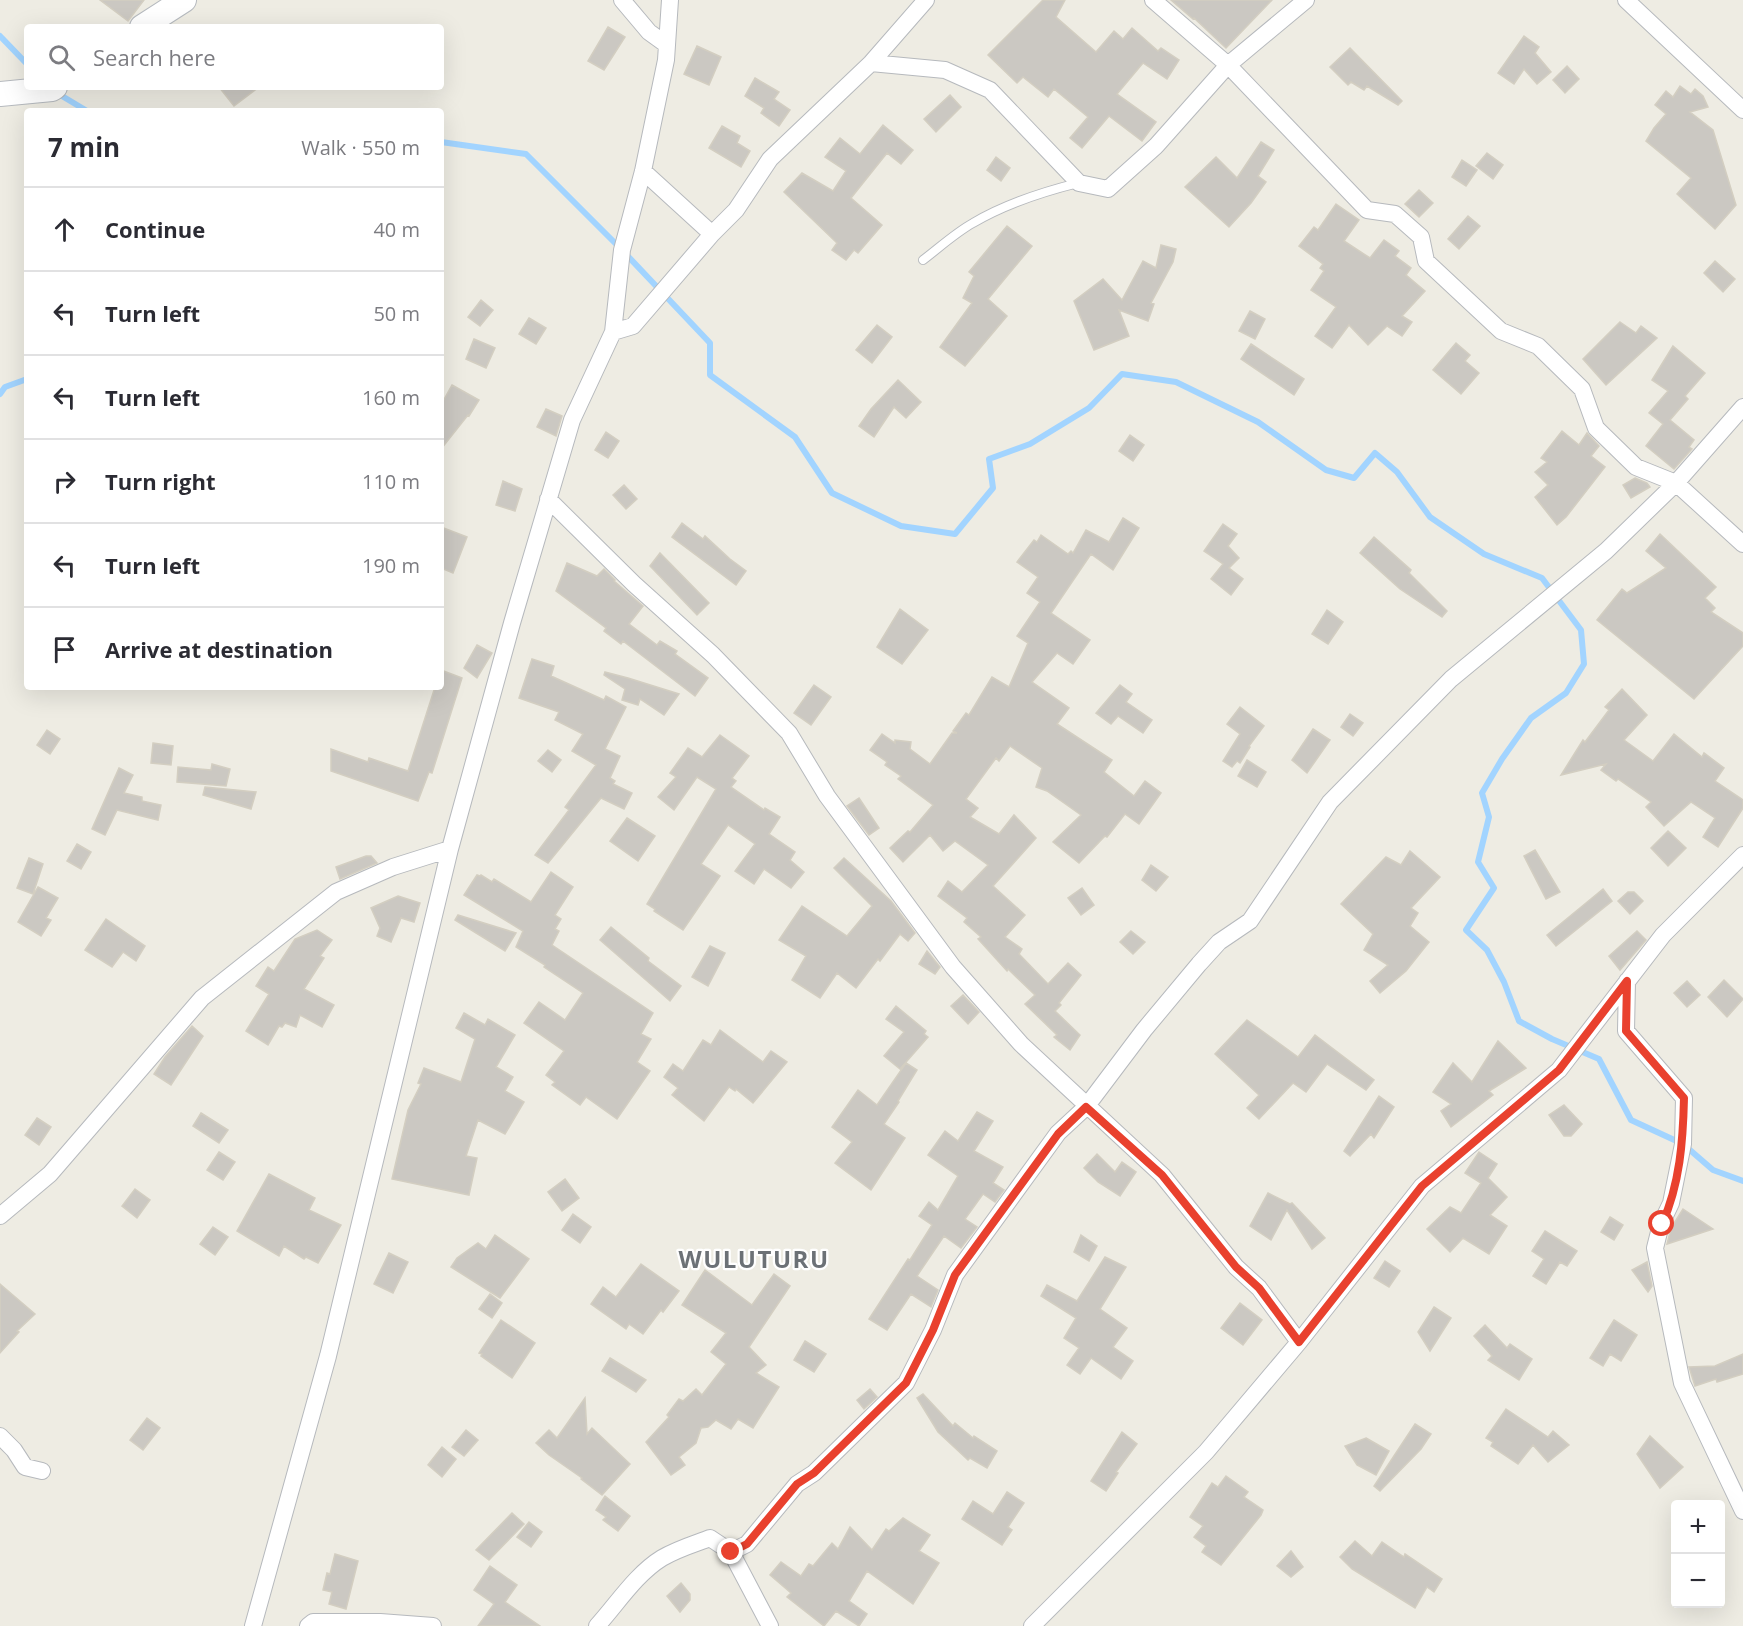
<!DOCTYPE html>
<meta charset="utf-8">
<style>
body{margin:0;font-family:"Open Sans",sans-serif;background:#f7f7f7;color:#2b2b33}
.controls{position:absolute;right:18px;bottom:18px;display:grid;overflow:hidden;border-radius:6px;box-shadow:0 6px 24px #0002}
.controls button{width:54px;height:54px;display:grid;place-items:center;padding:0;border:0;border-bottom:2px solid #e1e1e2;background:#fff;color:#2b2b33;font:30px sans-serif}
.stop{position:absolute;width:18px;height:18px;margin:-14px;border:4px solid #e9412e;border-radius:50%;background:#fff}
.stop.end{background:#e9412e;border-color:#fff;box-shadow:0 2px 6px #0008}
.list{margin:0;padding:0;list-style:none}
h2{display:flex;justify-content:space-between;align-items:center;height:78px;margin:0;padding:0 24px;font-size:26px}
h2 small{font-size:20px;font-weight:400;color:#7c7c81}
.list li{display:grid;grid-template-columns:39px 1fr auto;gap:18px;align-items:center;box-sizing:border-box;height:84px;padding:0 24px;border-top:2px solid #e1e1e2}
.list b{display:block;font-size:22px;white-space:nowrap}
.list em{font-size:20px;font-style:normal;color:#7c7c81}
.icon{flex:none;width:33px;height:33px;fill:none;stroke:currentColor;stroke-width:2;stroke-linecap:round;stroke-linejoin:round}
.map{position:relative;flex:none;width:1743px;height:1626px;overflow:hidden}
.search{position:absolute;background:#fff;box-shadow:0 6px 24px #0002;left:24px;top:24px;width:420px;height:66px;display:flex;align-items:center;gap:15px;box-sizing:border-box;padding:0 21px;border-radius:6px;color:#7c7c81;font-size:22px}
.panel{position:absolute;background:#fff;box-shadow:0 6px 24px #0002;left:24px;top:108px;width:420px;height:582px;border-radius:6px}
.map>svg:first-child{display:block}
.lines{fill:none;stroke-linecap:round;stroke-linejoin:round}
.stream{stroke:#a2d4ff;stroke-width:6}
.building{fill:#cbc8c2;stroke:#d3cec1;stroke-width:1.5}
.lane-casing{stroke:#b6b9bd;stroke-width:10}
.street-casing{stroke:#b6b9bd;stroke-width:18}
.secondary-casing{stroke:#b6babf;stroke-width:26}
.lane{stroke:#fff;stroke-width:8}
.street{stroke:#fff;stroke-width:16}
.secondary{stroke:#fff;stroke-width:24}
.route{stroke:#e9412e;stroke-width:8}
.labels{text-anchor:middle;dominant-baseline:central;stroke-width:4.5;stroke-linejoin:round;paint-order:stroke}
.district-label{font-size:24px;font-weight:bold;letter-spacing:1.5px;fill:#6c7176;stroke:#fff}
</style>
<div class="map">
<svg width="1743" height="1626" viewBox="0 0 1743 1626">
<rect width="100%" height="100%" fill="#eeece3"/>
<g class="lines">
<!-- stream -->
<path class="stream" d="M0,36L27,64
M57,93L87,111
M441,142L526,154L622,250L710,343V375L795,437L832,493L901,526L955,534L993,488L989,459L1030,444L1089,408L1122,374L1176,382L1258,422L1326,470L1354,478L1375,453L1397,472L1430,517L1484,554L1542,578L1581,630L1584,664L1566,693L1531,718L1502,759L1482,793L1489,817L1478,862L1494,888L1466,930L1487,950L1504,982L1519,1021L1552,1039L1599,1059L1631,1120L1683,1144L1713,1170L1743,1181
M0,394L5,387L27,379"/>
</g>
<!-- building -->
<path class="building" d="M100,0H144L128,21Z
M1043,0H1065L1056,17L1096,52L1114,31L1123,39L1132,28L1158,51L1161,48L1179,60L1167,79L1143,63L1117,94L1156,122L1142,141L1109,116L1082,148L1070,138L1088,117L1054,89L1048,97L1023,77L1017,83L988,55Z
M1171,0H1272L1226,48L1194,18L1193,19Z
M608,27L625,37L604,70L588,61Z
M1524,36L1539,47L1535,53L1551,72L1537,84L1524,69L1514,84L1498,73Z
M697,46L721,57L709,85L684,74Z
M1350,48L1402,101L1398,105L1367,86L1364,90L1351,82L1348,85L1330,67Z
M1567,66L1579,79L1565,93L1553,80Z
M755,78L779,92L774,99L790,110L779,126L761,113L764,108L745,96Z
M1680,86L1691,94L1695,89L1703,96L1708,107L1690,112L1713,130L1736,205L1715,229L1677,194L1691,178L1646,141L1654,128L1666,114L1655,105L1666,91L1673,97Z
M219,87H259L234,106Z
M950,95L961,107L936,132L924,119Z
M883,125L913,150L901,164L887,153L851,198L882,225L858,253L854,250L846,260L832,250L837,243L784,192L802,173L833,191L846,171L825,157L840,138L860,154Z
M722,126L740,136L737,143L750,151L741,167L709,148Z
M1261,142L1274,150L1258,176L1266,182L1251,203L1229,227L1185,187L1216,157L1237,178Z
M1487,153L1503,165L1493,179L1476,166Z
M996,157L1010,168L1001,181L987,170Z
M1462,160L1477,170L1466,186L1452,177Z
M1419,190L1433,203L1419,217L1405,204Z
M1336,204L1359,220L1344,241L1370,258L1384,240L1399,251L1395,256L1411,268L1406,275L1425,291L1402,316L1412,322L1402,336L1387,326L1368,345L1349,325L1332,348L1315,336L1336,307L1311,290L1324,271L1320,268L1323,264L1299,246L1314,227L1318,230Z
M1468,216L1480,226L1459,249L1448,239Z
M1007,226L1032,246L988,299L1007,316L965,366L940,347L972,303L963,298L974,276L969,272Z
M1161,245L1176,249L1173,262L1151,303L1154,304L1148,321L1119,310L1129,336L1094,350L1074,301L1103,279L1122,300L1143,261L1156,268Z
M1715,261L1735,279L1723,292L1704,273Z
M481,300L493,310L480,326L468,317Z
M1250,311L1265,319L1255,339L1239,331Z
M529,318L546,328L536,344L519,334Z
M1620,322L1636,333L1641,326L1657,338L1606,385L1583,359Z
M877,325L892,337L872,363L856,350Z
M474,339L495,348L486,368L466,359Z
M1456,343L1470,355L1465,361L1479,373L1461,394L1433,370Z
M1251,344L1304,379L1294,395L1241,359Z
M1673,346L1705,373L1685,396L1688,399L1670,420L1694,440L1689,447L1692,449L1674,469L1646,446L1663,424L1649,413L1668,391L1652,380Z
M898,380L921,402L906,418L894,407L874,437L859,426L871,409Z
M452,385L479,400L469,416L468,415L441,449V405Z
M546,409L562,416L556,436L537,427Z
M1562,431L1579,445L1587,433L1599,446L1591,456L1605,467L1566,517L1557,525L1535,497L1548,485L1535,472L1547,462L1541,458Z
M606,432L619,441L608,458L595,450Z
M1130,435L1144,445L1133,461L1119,451Z
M1635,478L1647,483L1650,487L1631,498L1623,485Z
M503,481L522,489L515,511L496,505Z
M624,485L637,499L626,509L613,495Z
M1123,518L1139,528L1113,570L1091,554L1051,613L1090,640L1073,664L1057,653L1032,682L1069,708L1057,724L1112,760L1104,772L1134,796L1145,781L1161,793L1139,824L1125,814L1107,837L1105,836L1079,863L1053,842L1081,815L1047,791L1036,787L1042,768L1010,746L999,761L996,758L966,799L978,808L970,817L999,834L1014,815L1036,838L993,886L1025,915L1005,937L1022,949L1019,954L1048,984L1068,963L1081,975L1059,1003L1061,1005L1055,1011L1080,1035L1070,1050L1054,1037L1057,1035L1025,1004L1035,995L1008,969L1007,971L978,939L981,937L964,922L967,918L938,896L948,881L962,892L988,865L955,841L943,851L930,835L903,862L890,848L908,831L910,832L933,805L898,779L901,776L885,765L887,762L870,750L882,734L895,743V740L911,742L910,749L930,764L952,733H957L953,731L966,713L969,715L992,677L1009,687L1028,643L1017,636L1040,602L1027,593L1038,577L1017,562L1034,540L1037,542L1041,535L1068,554L1071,551L1073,553L1086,530L1109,542Z
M682,523L703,539L705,536L730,559L746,571L736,585L672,537Z
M1223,524L1237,534L1228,546L1239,558L1229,568L1243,579L1231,595L1211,579L1223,564L1204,551Z
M441,527L467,537L453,573L441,568Z
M1660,534L1716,587L1705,598L1715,608L1711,612L1743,633V646L1694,699L1597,620L1622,589L1627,593L1666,568L1646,551Z
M1374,537L1411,570L1409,573L1447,611L1442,617L1400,589L1360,553Z
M660,553L709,603L697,615L650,566Z
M567,563L597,576L604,569L615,580L614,581L643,606L629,624L657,645L660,641L677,651L675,654L708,678L695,696L623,641L621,644L604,631L606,628L556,591Z
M900,609L928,630L902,664L877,647Z
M1327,610L1343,622L1328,644L1312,634Z
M477,645L492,653L477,678L464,668Z
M532,659L554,666L551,676L604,700L606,696L626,707L605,749L620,756L610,778L615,781L613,784L632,793L624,809L601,798L548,863L535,855L569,810L565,807L596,765L572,751L583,734L555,720L559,712L519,698Z
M441,670L462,678L432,773L429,772L418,801L331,771V749L368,762L369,758L408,771L435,687H441Z
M605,672L628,678L679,694L664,715L640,699L638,705L622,700L625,689L604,675Z
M814,685L831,697L811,725L794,713Z
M1120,685L1132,694L1126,702L1152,720L1143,733L1118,716L1111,724L1096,713Z
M1622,689L1647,715L1624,740L1653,761L1674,734L1702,757L1704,753L1724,768L1715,781L1743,800V808L1718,847L1703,837L1715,818L1691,802L1664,826L1646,807L1651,802L1618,779L1616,781L1601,770L1606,764L1561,775L1583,740L1585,742L1609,710L1605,707Z
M1240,707L1264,726L1249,746L1250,747L1240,763L1237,761L1232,767L1223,761L1240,734L1227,724Z
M1350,714L1363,723L1353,736L1341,727Z
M1313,729L1330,740L1307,773L1292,760Z
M47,730L60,739L50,754L37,745Z
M720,735L749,756L732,778L736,781L731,787L764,810L765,808L780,817L769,834L795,852L790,860L804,872L791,888L764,869L754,884L735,871L755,844L728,825L701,864L720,876L683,930L654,911L655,909L647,904L716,789L697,777L674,810L658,797L676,777L670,773L688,748L702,757Z
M153,743L173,746L171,765L151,763Z
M548,750L561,760L552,772L538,761Z
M1247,760L1266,772L1257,787L1238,776Z
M212,764L230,769L226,786L177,782L178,767L211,770Z
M119,768L133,775L124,793L142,797V801L161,805L158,820L117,810L105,835L92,829Z
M205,787L256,792L251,809L203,795Z
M859,798L879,828L869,835L847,806Z
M627,818L655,836L638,861L610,841Z
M1668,831L1686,848L1668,866L1651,848Z
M77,844L91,852L81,869L67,861Z
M1535,850L1560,892L1546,899L1524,856Z
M1410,851L1440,877L1411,908L1418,913L1410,926L1429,942L1406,971L1380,993L1370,981L1388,965L1364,950L1373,934L1341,904L1386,857L1401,865Z
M366,856H371L377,863L340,879L336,867Z
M29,858L43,864L33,894L17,888Z
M844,858L891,901L915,933L908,941L900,934L880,961L878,959L856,988L837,973L820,998L792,980L806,956L779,940L802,906L847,936L872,906L834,868Z
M1151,865L1168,877L1156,891L1142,880Z
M551,872L573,887L555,915L561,919L555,929L559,931L552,945L653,1013L641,1034L651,1039L637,1062L650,1071L617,1119L586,1097L580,1105L552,1085L555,1082L546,1075L564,1051L524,1023L539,1002L565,1020L583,993L544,967L545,965L516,947L523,931L464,895L477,875L480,876L481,875L492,882L494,879L531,902Z
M38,887L58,898L46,918L51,920L41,936L18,922Z
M1082,888L1094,905L1081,915L1068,898Z
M1603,889L1612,901L1556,946L1547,935Z
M1628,892H1634L1643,901L1630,914L1618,901Z
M398,896L420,903L414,922L401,918L391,942L377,936L380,928L371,908Z
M458,915L516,933L505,951L455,920Z
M106,919L145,946L136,961L123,952L112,967L85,950Z
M611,927L649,958L648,961L681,986L670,1001L600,940Z
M317,930L332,940L320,956L324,958L304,989L334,1005L322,1027L300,1015L296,1027L285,1023L282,1027L279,1026L268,1045L246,1031L269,994L256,986L268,967L274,971L295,939Z
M1131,931L1145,942L1133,954L1120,942Z
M1637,931L1646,940L1620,970L1609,956Z
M710,946L725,953L708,986L692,977Z
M927,951L940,967L935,974L919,964Z
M1724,980L1743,999L1727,1017L1708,997Z
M1687,981L1700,995L1687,1007L1674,993Z
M963,995L979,1012L968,1024L951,1006Z
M896,1006L926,1031L924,1034L928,1037L900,1069L884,1056L904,1032L886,1019Z
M464,1013L485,1025L488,1019L515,1035L496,1067L513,1077L505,1091L524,1102L505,1134L478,1120L466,1156L477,1158L469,1195L392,1179L408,1110L421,1084L418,1083L424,1068L461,1082L475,1039L456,1028Z
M1247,1020L1298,1057L1315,1035L1374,1080L1366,1090L1327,1064L1306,1092L1293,1083L1259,1119L1247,1108L1259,1095L1215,1054Z
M192,1026L203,1036L171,1085L154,1074L165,1057Z
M720,1030L763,1062L771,1051L787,1062L753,1103L736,1089L735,1091L729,1087L704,1121L672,1095L678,1088L664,1077L673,1064L683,1071L703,1040L711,1045Z
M1498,1041L1526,1068L1489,1091L1493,1095L1451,1127L1441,1111L1451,1104L1433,1092L1453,1063L1472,1082Z
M906,1063L917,1070L898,1101L899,1102L884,1124L905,1138L871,1190L835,1163L852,1142L832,1127L858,1090L877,1105Z
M1379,1096L1394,1107L1374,1138L1371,1134L1350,1156L1344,1151Z
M1564,1105L1582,1124L1571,1136H1564L1549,1115Z
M977,1112L993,1121L974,1151L1003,1167L993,1183L1004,1190L995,1202L983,1194L965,1219L977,1227L961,1248L944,1236L917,1276L938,1290L931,1307L911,1294L887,1330L869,1319L908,1259L910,1260L932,1225L919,1216L929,1202L938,1210L958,1176L928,1155L945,1131L958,1141Z
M201,1113L228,1130L219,1143L193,1126Z
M37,1118L51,1127L39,1145L25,1135Z
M219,1152L235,1162L223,1180L207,1170Z
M1479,1152L1497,1164L1488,1178L1507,1197L1490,1215L1507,1226L1489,1254L1463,1238L1450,1252L1427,1229L1450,1207L1461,1213L1481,1183L1465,1173Z
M1097,1154L1115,1172L1122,1162L1136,1172L1120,1196L1098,1182L1084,1168Z
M269,1174L315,1198L309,1210L341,1225L318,1263L306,1257L304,1259L284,1246L279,1256L237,1231Z
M565,1179L579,1198L562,1211L548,1192Z
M135,1189L150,1200L137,1218L122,1206Z
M1268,1193L1290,1204L1292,1203L1325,1238L1312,1249L1287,1210L1271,1240L1250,1226Z
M1683,1209L1713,1229L1667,1244L1671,1228Z
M573,1214L591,1227L580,1243L562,1230Z
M1610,1217L1623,1225L1614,1240L1601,1232Z
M213,1227L228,1237L215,1255L200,1244Z
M1545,1231L1577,1251L1567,1266L1560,1262L1546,1284L1533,1276L1544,1259L1532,1251Z
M495,1235L529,1259L500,1298L451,1267L457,1258L478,1243L486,1249Z
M1081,1235L1097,1246L1089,1261L1074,1252Z
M389,1253L408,1262L393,1293L374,1284Z
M1105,1257L1126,1267L1100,1309L1127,1328L1113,1347L1133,1361L1121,1379L1091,1358L1080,1374L1067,1365L1079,1348L1064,1338L1076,1318L1041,1296L1047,1285L1077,1301Z
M1385,1261L1400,1271L1389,1287L1374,1278Z
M1647,1262L1652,1286L1648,1292L1632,1270Z
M641,1264L679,1291L663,1312L661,1310L643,1334L629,1324L626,1329L591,1304L603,1287L616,1297Z
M705,1270L752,1305L774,1274L790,1286L749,1347L766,1365L756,1373L779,1387L753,1428L738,1419L731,1429L716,1420L708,1427L701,1428L696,1443L679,1457L685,1465L671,1475L646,1442L669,1417L667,1415L679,1399L683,1401L696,1389L702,1395L726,1364L711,1352L726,1333L682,1305Z
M0,1284L35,1314L17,1331L19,1332L0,1353Z
M490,1294L502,1303L492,1318L479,1309Z
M1240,1303L1262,1320L1243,1345L1221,1328Z
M1434,1307L1451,1318L1430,1351L1418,1332Z
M501,1320L535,1343L512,1378L481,1356L482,1354L479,1353Z
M1614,1320L1637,1335L1621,1361L1610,1354L1603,1366L1590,1358Z
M1485,1325L1507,1348L1510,1344L1532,1359L1519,1380L1488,1360L1492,1356L1474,1336Z
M805,1341L826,1354L814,1372L794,1360Z
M1743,1354V1374L1717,1382L1716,1379L1695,1386L1689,1367L1715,1366Z
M610,1358L646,1380L636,1392L602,1371Z
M870,1389L877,1397L864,1409L857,1400Z
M923,1394L953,1426L955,1423L973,1438L974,1436L997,1451L987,1468L970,1458L968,1460L938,1432L917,1398Z
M585,1398L587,1434L592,1428L630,1464L602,1495L581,1479L582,1478L549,1455L536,1443L549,1430L557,1438Z
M1506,1409L1548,1437L1553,1431L1569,1445L1548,1462L1533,1445L1518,1464L1491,1446L1493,1442L1486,1438Z
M147,1418L160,1428L143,1450L130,1440Z
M1415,1424L1431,1434L1421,1449L1380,1491L1374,1486Z
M466,1430L478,1440L464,1456L452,1447Z
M1122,1432L1137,1444L1116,1472L1118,1473L1106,1491L1091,1481Z
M1650,1436L1683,1467L1660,1488L1637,1454Z
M1366,1438L1389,1451L1376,1475L1357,1465L1345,1446Z
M442,1447L456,1459L442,1477L428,1465Z
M1226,1476L1248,1492L1244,1497L1263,1510L1261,1515L1221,1565L1202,1552L1206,1546L1194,1537L1203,1526L1190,1517L1212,1483L1218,1487Z
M1007,1492L1024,1503L1008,1527L1012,1530L1002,1545L962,1519L973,1501L993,1514Z
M605,1496L630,1516L618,1531L603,1520L606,1517L596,1510Z
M512,1513L524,1524L489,1560L476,1550Z
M903,1518L930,1535L919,1551L939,1563L913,1604L867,1571L849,1601L867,1614L859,1626L836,1611L824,1626L787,1597L791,1593L770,1575L781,1562L801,1576L809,1564L813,1566L832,1543L838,1549L850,1527L872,1550L886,1529L889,1531Z
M529,1522L542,1532L531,1547L517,1537Z
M1355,1541L1372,1556L1382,1542L1404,1557L1405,1554L1442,1579L1434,1592L1427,1587L1415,1608L1352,1569L1340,1557Z
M1291,1551L1303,1567L1291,1577L1277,1566Z
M335,1554L358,1561L346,1609L329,1604L332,1592L323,1590L327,1573L330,1574Z
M490,1566L517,1585L505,1602L540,1626H478L494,1604L474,1590Z
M681,1583L690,1594V1600L680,1612L667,1596Z"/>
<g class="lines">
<!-- lane casing -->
<g class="lane-casing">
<path id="lane" d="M923,260C939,248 955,233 973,223C1005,204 1042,192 1078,183"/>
</g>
<!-- street casing -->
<g class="street-casing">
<path id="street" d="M622,0L649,32L667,45
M1153,0L1228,65L1367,210L1395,214L1421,237L1426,261L1501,331L1538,346L1582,389L1596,428L1636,467L1676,483L1743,544
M1626,0L1743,110
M871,63L945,70L990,90L1079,183L1108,189L1156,146L1228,65L1306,0
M643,171L712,234L736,210L770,159L871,63L926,0
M613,332L633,326L712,234
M548,499L634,584L713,655L789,733L827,796L953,967L1021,1044L1162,1175L1236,1267L1259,1288L1299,1342
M1627,981L1626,1031L1684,1098L1683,1144L1671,1203L1661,1224L1655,1248L1682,1383L1743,1511
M0,1216L50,1174L202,998L336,892L393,867L450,849
M0,1436L14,1450L25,1467L42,1471
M731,1552L770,1626
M253,1626L328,1356L450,849L512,623L572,420L613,332L622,250L643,171L666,60L670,0
M308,1626L313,1622H380L433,1626
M597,1626C617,1604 636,1574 662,1558C677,1549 694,1544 710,1538L731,1552L747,1544L797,1484L814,1473L906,1383L933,1330L955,1275L1058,1133L1086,1107L1144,1030L1199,964L1219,942L1250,921L1330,802L1451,679L1606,551L1676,483L1743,407
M1032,1626L1206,1452L1299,1342L1422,1186L1559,1070L1663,935L1743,855"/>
</g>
<!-- secondary casing -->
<g class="secondary-casing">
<path id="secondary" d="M142,27L184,0
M0,94L52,89L55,87"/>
</g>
<!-- lane -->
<use href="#lane" class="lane"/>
<!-- street -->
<use href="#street" class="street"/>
<!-- secondary -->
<use href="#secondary" class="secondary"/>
</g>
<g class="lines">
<!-- route -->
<path class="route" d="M731,1552L747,1544L797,1484L814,1473L906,1383L933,1330L955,1275L1058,1134L1086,1107L1162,1175L1236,1267L1259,1288L1299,1342L1422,1186L1559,1070L1627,981L1626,1031L1684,1098C1683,1141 1680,1184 1662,1224"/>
</g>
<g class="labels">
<!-- district labels -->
<g class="district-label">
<text x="754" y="1258">WULUTURU</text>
</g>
</g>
</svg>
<div class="controls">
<button>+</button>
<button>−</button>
</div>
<div class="stop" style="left:1662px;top:1224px"></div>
<div class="stop end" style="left:731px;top:1552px"></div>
<div class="search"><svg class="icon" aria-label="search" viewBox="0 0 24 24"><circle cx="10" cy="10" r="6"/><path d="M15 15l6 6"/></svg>Search here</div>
<section class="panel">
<h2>7 min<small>Walk · 550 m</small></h2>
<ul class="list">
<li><svg class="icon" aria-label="ahead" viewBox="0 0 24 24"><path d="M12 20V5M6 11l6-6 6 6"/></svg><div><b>Continue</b></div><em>40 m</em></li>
<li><svg class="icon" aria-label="left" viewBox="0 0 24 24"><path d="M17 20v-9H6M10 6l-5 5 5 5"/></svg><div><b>Turn left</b></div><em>50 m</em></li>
<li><svg class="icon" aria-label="left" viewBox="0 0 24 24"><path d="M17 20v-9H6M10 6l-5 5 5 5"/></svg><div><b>Turn left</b></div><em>160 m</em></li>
<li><svg class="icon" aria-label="right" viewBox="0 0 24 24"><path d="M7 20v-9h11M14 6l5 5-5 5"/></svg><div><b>Turn right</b></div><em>110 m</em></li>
<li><svg class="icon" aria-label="left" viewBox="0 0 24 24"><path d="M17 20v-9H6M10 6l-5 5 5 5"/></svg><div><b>Turn left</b></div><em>190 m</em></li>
<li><svg class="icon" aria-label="arrive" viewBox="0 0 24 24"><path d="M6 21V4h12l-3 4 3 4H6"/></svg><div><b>Arrive at destination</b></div></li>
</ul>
</section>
</div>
